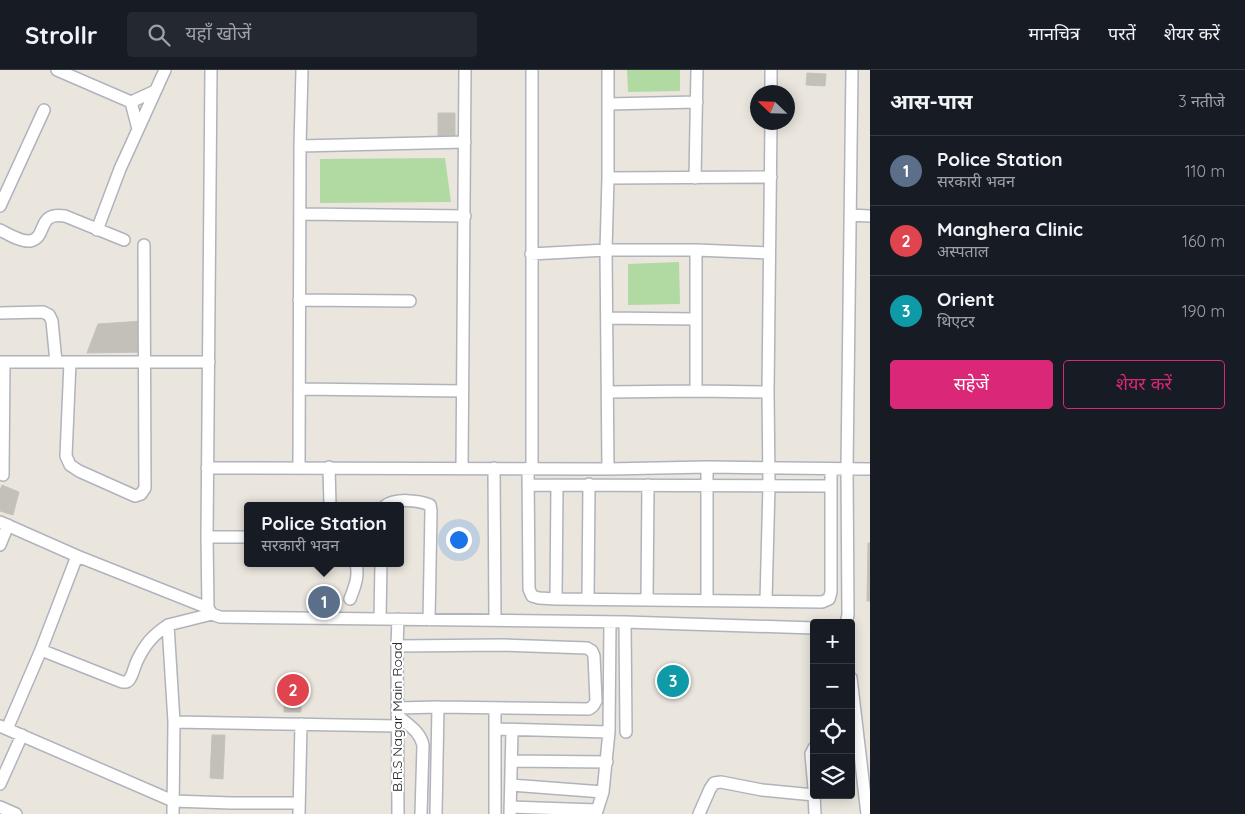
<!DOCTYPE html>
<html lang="hi">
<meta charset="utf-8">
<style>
body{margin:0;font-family:Quicksand,"Noto Sans Devanagari",sans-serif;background:#242831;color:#f1f3f6}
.controls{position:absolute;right:15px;bottom:15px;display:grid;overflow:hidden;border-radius:5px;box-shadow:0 2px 12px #0003}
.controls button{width:45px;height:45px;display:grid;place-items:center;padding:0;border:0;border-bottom:1px solid #363941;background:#171b24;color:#f1f3f6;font:25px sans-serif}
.compass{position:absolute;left:750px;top:15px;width:45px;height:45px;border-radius:50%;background:#171b24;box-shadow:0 2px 12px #0003;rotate:293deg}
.you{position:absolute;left:458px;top:469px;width:18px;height:18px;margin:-12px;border:4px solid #fff;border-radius:50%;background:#1a73e8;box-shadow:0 0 0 8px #1a73e833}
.badge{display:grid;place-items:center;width:32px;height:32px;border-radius:50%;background:#db2777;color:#fff;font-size:16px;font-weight:700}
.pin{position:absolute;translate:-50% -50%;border:2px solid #fff;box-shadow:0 1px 5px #0006}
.popup{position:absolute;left:244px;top:432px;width:160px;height:65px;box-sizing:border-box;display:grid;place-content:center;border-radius:5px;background:#171b24;filter:drop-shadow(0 1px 4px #0005);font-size:16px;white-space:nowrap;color:#9ea1a6}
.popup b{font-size:19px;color:#f1f3f6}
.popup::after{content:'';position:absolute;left:50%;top:100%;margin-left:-10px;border:10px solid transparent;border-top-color:#171b24}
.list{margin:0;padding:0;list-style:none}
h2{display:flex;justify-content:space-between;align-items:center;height:65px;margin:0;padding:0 20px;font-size:21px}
h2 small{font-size:16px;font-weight:400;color:#9ea1a6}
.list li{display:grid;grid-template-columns:32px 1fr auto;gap:15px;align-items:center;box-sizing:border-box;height:70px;padding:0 20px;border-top:1px solid #363941}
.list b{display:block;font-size:19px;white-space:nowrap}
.list p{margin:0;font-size:16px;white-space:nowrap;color:#9ea1a6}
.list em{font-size:16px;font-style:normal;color:#9ea1a6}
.actions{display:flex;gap:10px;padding:15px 20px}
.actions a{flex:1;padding:11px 0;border:1px solid #db2777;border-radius:5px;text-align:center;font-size:18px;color:#db2777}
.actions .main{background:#db2777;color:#fff}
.icon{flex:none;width:28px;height:28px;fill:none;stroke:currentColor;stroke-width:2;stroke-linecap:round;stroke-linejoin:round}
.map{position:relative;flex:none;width:870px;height:744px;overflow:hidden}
header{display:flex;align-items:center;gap:30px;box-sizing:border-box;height:70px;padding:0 25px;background:#171b24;border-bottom:1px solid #363941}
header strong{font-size:24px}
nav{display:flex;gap:28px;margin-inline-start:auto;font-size:18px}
.search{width:350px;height:45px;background:#242831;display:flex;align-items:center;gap:12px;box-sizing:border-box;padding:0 18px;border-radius:5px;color:#9ea1a6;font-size:19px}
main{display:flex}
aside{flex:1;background:#171b24}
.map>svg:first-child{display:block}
.green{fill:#b0daa1}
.building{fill:#c3c0b9;stroke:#c5c2b8}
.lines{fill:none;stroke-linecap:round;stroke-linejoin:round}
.minor-casing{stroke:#b1b3bc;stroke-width:14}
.minor{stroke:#fff;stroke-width:11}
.labels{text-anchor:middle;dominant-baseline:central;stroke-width:4;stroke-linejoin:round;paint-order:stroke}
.street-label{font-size:14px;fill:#2a2a2a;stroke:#fff}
</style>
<header>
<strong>Strollr</strong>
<div class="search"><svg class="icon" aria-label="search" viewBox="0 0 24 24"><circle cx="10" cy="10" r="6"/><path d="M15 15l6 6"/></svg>यहाँ खोजें</div>
<nav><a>मानचित्र</a><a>परतें</a><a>शेयर करें</a></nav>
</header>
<main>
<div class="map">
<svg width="870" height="744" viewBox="0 0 870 744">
<rect width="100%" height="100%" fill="#eae6de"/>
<!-- green -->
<path class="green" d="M627,0H680V21L628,22Z
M445,88L451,132L320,133V89Z
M679,192L680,234L628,235V194Z"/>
<!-- building -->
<path class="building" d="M807,3L826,4L825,16L806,15Z
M438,43H455V69H438Z
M142,251L144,282L87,283L98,254Z
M2,415L19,422L13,445L0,441V420Z
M868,473H870V531H867Z
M285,608H301V642H284Z
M212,665H225L223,709L210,708Z"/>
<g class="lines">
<!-- minor casing -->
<g class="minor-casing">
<path id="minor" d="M57,0L131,32L155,21
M211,0L207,467L208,538L212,544L220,547L625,552L814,558
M608,0V108L606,180L608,399
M771,0V22
M131,32L138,59
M608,34L697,32
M300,76L465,72
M608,108L771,107
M695,108L697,0
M0,136L44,40
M301,144L465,146
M850,145L870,146
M0,160C8,164 21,172 30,171C48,168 36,141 65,146L124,170
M97,160L120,99L165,0
M531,184L606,180H696
M299,230L410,231
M0,243L43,242L49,245L52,251L56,292
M607,248L695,249
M0,292H209
M70,292L66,386L70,395L79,401L135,426L141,424L145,418L144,175
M300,319L462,321
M696,321V180L769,183
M608,322L696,321L768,322
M299,397L300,76L302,0
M329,397L330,436
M207,398L608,399L707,397L870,399
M462,398L465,0
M494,398L495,550
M528,398L529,519L532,526L539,528L556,529L822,532L829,529L831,522V399
M532,398V0
M3,405L4,292
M528,415L830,416
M385,436C395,428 418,430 430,435L431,441L429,550
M0,452L77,486L208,538
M207,467H248
M0,475L8,455
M350,529C355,516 359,507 356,493
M556,529L557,415
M588,529L589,414
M647,529L648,415
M707,530V397
M766,531L769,415L768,322L771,52
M212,544L168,555L174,652L398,656
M380,549L381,493
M398,549L397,576L398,744
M625,552L626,662
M846,553L848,545L847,398L852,0
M397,576L504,575L587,578L592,581L594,586L596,631L593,636L589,639L438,637L397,638
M41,580L122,612C126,612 126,613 129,610C133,605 134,597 137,591C145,574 153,565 168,555
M851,608L867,744
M397,645C407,654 420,661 423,675L421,744
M0,656L173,731L231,733H299
M7,659L41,580L77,486
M495,659L609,662L610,552
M814,678L811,684L814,718
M511,691L607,692
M0,714L22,665
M511,715L603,722
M814,725L815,744
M0,737L16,744
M510,737L597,740
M173,744L174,652
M299,744L301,654
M436,744L438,637
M495,744V638
M510,744L512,660
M596,744L603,722L609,662
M699,744L710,719L714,713L721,712L762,720L814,725"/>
</g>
<!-- minor -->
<use href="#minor" class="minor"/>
</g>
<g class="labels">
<!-- street labels -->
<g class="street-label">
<text transform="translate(397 647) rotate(-90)">B.R.S Nagar Main Road</text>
</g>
</g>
</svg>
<div class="controls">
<button>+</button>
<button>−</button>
<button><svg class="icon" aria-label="locate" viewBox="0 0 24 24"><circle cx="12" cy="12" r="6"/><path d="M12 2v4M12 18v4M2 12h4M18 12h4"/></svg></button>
<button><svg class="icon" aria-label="layers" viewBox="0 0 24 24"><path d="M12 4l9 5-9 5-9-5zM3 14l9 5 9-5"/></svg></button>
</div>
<svg class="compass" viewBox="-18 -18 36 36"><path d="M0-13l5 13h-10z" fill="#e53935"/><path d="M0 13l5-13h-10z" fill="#9ea1a6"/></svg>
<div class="you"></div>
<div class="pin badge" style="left:324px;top:532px;background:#5c6f8a">1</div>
<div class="popup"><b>Police Station</b>सरकारी भवन</div>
<div class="pin badge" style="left:293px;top:620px;background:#e0444e">2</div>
<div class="pin badge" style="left:673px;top:611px;background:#0f9aa8">3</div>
</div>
<aside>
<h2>आस-पास<small>3 नतीजे</small></h2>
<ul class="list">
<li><span class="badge" style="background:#5c6f8a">1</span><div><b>Police Station</b><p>सरकारी भवन</p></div><em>110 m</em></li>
<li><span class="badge" style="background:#e0444e">2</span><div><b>Manghera Clinic</b><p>अस्पताल</p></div><em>160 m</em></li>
<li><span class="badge" style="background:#0f9aa8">3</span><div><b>Orient</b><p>थिएटर</p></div><em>190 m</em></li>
</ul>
<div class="actions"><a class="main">सहेजें</a><a>शेयर करें</a></div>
</aside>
</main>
